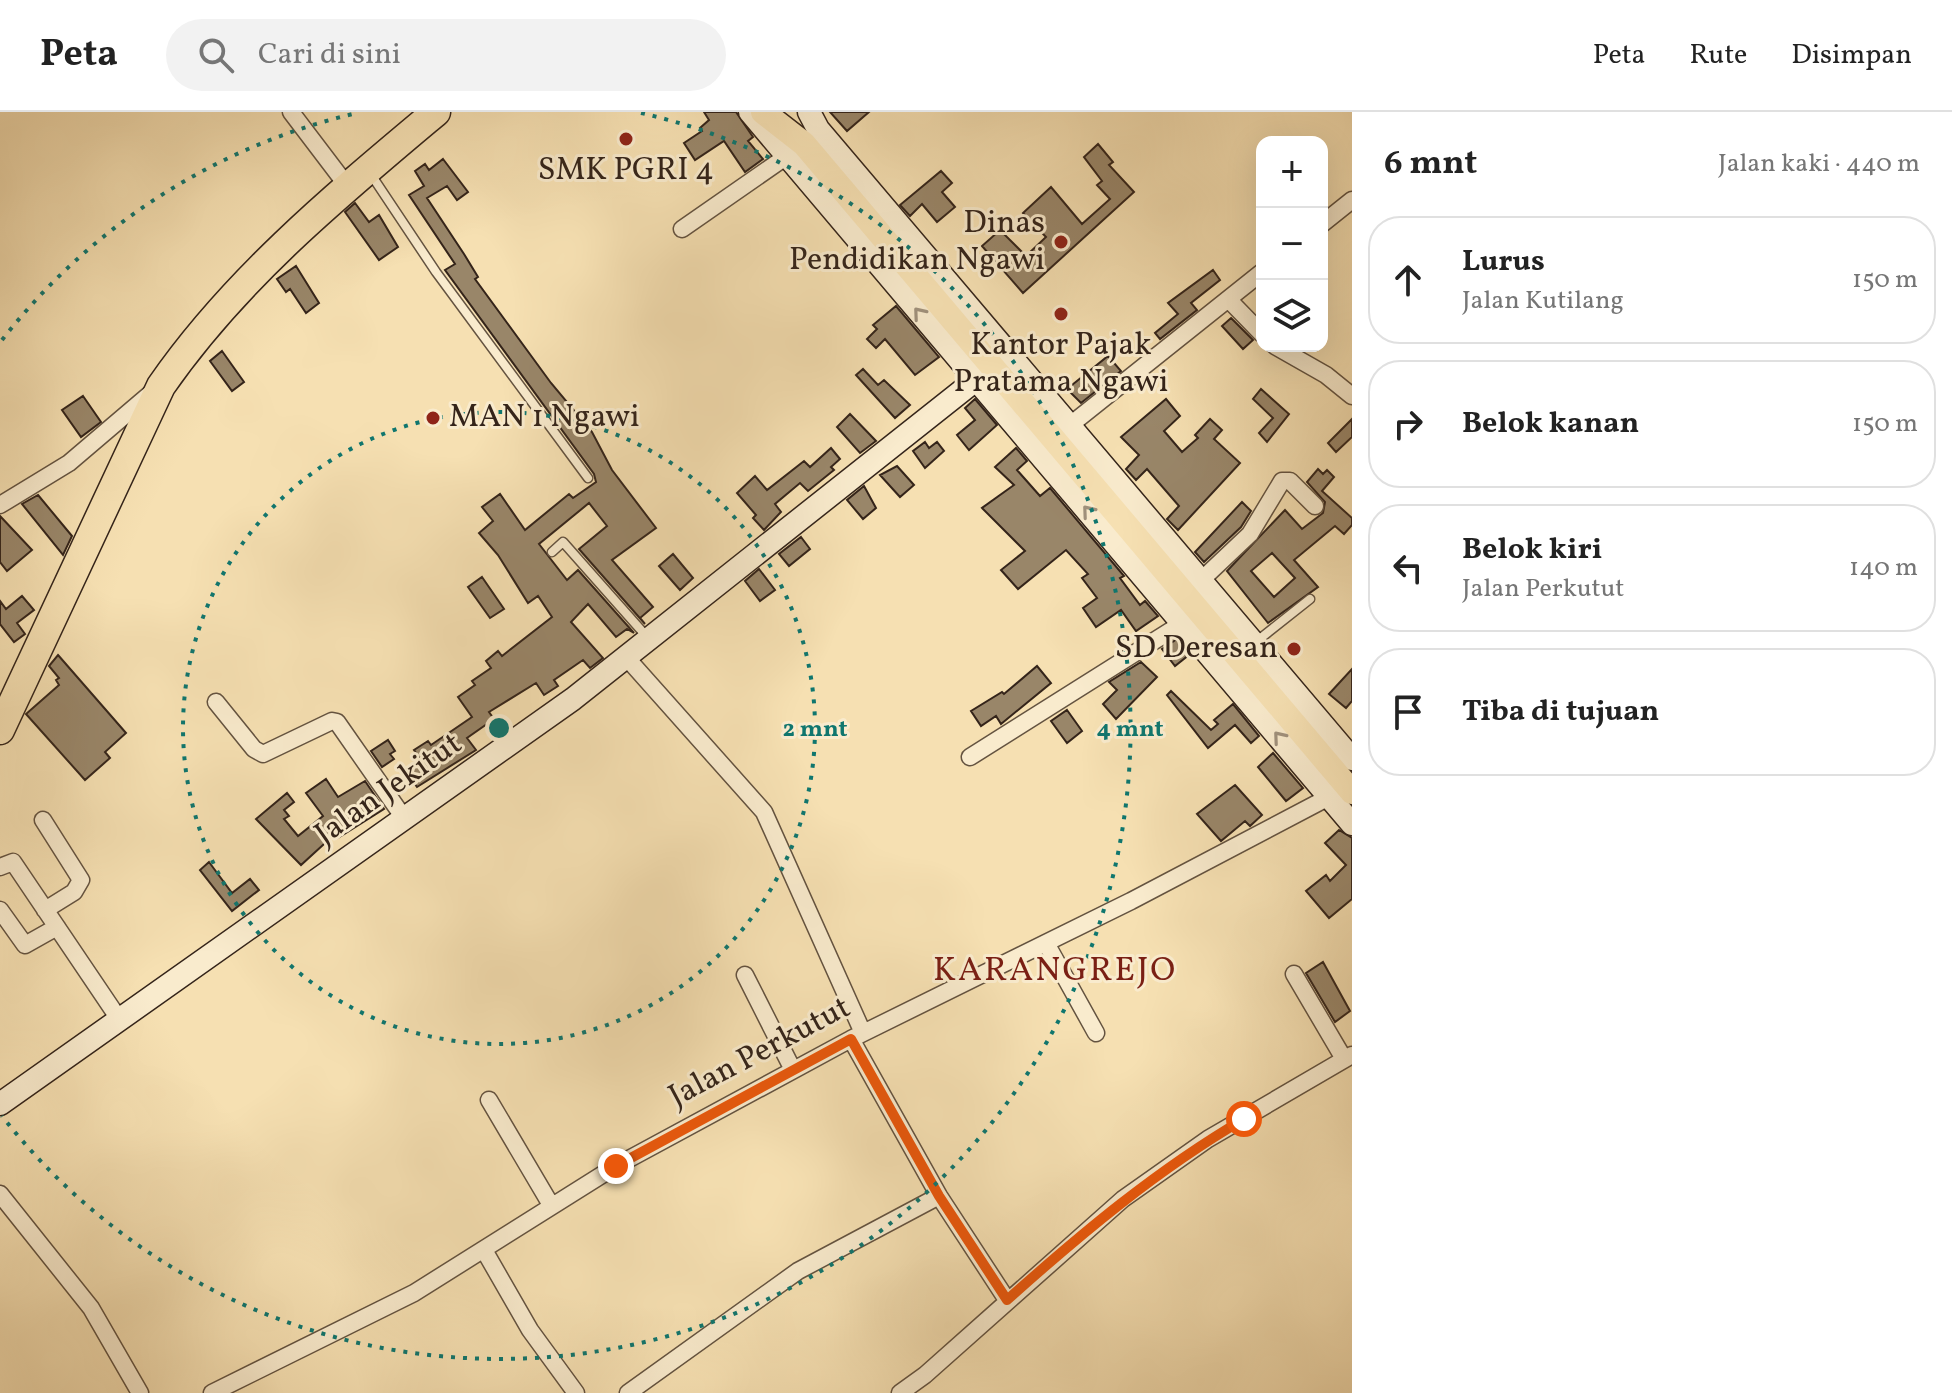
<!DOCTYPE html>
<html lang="id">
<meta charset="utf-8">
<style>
body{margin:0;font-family:Vollkorn,serif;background:#f2f2f2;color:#222}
.controls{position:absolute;right:24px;top:24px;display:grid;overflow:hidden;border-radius:16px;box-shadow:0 8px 32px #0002}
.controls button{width:72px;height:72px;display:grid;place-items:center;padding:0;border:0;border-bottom:2px solid #e0e0e0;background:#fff;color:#222;font:40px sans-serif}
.stop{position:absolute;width:24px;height:24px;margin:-18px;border:6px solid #ea580c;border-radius:50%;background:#fff}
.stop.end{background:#ea580c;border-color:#fff;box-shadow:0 2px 8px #0008}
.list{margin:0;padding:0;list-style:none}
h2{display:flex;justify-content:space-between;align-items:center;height:104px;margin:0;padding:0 32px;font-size:34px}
h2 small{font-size:26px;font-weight:400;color:#767676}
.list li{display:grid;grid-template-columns:52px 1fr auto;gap:24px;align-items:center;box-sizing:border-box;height:128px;margin:0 16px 16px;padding:0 16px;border:2px solid #e0e0e0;border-radius:32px}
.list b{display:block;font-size:30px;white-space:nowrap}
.list p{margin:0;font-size:26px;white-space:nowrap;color:#767676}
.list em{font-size:26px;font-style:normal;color:#767676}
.icon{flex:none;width:44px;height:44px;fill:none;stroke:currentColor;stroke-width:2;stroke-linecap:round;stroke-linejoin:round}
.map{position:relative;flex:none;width:1352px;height:1281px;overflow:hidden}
header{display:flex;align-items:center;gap:48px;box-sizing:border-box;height:112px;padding:0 40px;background:#fff;border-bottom:2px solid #e0e0e0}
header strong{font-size:38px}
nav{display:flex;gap:44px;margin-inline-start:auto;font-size:28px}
.search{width:560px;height:72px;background:#f2f2f2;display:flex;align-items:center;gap:20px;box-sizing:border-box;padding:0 28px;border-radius:44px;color:#767676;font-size:30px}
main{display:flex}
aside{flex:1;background:#fff}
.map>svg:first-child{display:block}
.building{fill:#998669;stroke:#34241a;stroke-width:2;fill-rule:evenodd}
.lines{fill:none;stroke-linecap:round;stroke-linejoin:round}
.lane-casing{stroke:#645340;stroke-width:11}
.street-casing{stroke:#645340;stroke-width:19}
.secondary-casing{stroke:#34241a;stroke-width:25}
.primary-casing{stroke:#34241a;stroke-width:27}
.highway-casing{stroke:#34241a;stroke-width:31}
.lane{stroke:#f9ebcd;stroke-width:8}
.street{stroke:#f9ebcd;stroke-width:16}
.secondary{stroke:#f9ebcd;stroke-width:22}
.primary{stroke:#f6e0b2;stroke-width:24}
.highway{stroke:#f6e0b2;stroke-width:28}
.oneway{stroke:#a0917c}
.route{stroke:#ea580c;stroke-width:10}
.ring{fill:none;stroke:#0f766e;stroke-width:4;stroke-dasharray:4 8}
.poi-dot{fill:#8f2418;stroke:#f9ebcd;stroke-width:3}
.labels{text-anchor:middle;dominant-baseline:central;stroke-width:6;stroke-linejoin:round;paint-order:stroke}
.poi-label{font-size:32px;fill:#34241a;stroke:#f9ebcd}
.street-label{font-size:32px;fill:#34241a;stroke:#f9ebcd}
.neighbourhood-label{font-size:34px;letter-spacing:2px;fill:#7a1f14;stroke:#f9ebcd}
.centre{fill:#0f766e;stroke:#f9ebcd;stroke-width:4}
.ring-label{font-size:24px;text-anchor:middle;font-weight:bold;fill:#0f766e;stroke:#f9ebcd;stroke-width:6;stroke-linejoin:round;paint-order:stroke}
</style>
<header>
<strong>Peta</strong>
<div class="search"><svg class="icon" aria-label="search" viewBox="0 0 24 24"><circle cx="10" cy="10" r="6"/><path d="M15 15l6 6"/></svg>Cari di sini</div>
<nav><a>Peta</a><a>Rute</a><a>Disimpan</a></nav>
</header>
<main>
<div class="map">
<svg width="1352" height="1281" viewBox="0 0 1352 1281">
<rect width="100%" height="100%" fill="#f6e0b2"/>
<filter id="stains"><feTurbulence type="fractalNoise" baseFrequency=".0025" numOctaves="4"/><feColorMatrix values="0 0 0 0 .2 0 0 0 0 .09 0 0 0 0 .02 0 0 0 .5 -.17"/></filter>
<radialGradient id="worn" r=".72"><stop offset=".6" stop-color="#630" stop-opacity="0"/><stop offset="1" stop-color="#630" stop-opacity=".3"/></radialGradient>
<!-- building -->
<path class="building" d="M704,0H736L753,25L748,29L763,47L745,60L724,29L695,48L684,31L702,19L700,16L709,8Z
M830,0H869L847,19Z
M1098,32L1113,50L1109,53L1134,80L1023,181L982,134L1000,118L1026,144L1046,125L1023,101L1051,75L1082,112L1110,87L1097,73L1102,69L1084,45Z
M443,47L468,80L457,88L447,74L427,86L464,142L478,165L475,167L551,271L592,320L612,358L656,416L612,448L653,495L640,506L645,512L579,437L607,414L589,391L539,432L567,468L578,458L634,521L627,517L616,525L588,492L571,510L603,546L590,556L583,548L554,568L558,574L544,583L536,571L489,600L494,607L467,626L476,638L417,675L406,660L421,648L414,638L428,629L431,633L472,605L458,585L475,573L472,569L491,556L486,549L498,539L502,544L552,505L538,484L528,491L498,443L479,421L493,409L482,395L500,382L525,418L569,382L573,386L596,370L594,362L445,158L455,152L409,83L424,74L415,59L425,52L429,58Z
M941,59L952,71L942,80L955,95L937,110L922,92L910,104L900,93Z
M355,91L369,110L379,103L398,135L379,148L345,100Z
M296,154L319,191L306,201L290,177L286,180L277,167Z
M1213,158L1220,168L1191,191L1197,198L1160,227L1155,221L1178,202L1168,191Z
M896,194L939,245L915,263L885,227L876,236L867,227L877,217L873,213Z
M1231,206L1253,228L1243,237L1222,214Z
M222,239L244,270L232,279L210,249Z
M1108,244L1121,259L1081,291L1067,277Z
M863,257L878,273L884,268L910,293L895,306L856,263Z
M1261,277L1289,302L1267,330L1259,321L1273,306L1253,287Z
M83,284L101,310L81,325L62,298Z
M975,287L997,313L969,338L957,323L975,308L965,296Z
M1166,287L1180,304L1164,319L1182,340L1198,326L1195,323L1210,307L1222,318L1214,327L1240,351L1178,418L1167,407L1179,394L1147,357L1136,368L1126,357L1139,343L1121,325Z
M850,302L876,329L860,341L837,315Z
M1352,307V325L1336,340L1328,331Z
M925,330L929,336L937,330L944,339L925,356L913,339Z
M831,336L840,347L831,355L834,358L808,379L800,371L775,392L781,400L764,418L753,406L756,403L737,381L755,364L767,378L804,349L810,355Z
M1016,336L1027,349L1017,358L1040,384L1050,376L1124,464L1120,466L1140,493L1145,489L1158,504L1136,519L1121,498L1096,515L1083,496L1097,486L1082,466L1088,462L1066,438L1018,477L1001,458L1025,439L982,396L1014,373L995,355Z
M897,354L914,373L900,385L880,363Z
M1318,357L1323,362L1327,358L1334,365L1322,379L1352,406V413L1344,422L1335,414L1294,448L1318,475L1268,511L1227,459L1285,398L1302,417L1323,401L1325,390L1307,370ZM1272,441L1295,466L1274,485L1251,459Z
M864,374L876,396L863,407L847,388Z
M38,383L72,424L63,443L22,392Z
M1242,390L1251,399L1241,415L1204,450L1195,440Z
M0,404L32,438L7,459L0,450Z
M801,425L810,437L789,454L779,442Z
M673,442L693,466L680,478L659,454Z
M759,457L775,478L760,489L745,469Z
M482,465L504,497L490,506L468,475Z
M22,484L34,498L17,511L25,522L14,530L0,512V489L6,497Z
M1177,527L1190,542L1175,554L1162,537Z
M58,543L126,621L105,640L110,646L85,668L26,602L59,573L56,568L59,566L49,554Z
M1141,550L1157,565L1116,607L1103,592L1117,578L1109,570Z
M1037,554L1051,571L1001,612L996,604L981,614L971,599L1002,580L1004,582Z
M1352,557V589L1346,596L1329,582Z
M1171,579L1211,618L1218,612L1214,608L1233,592L1259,624L1251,631L1235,613L1208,636L1167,583Z
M1067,598L1082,619L1067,631L1051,609Z
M388,628L395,639L390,642L394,647L382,655L371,639Z
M1273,641L1303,676L1286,689L1258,655Z
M326,667L338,685L365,669L384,697L338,726L335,722L301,753L256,707L287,681L294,690L284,698L289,704L284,707L298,724L323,704L306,681Z
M1235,673L1262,703L1250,714L1245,709L1221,729L1197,702Z
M1339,718L1352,726V787L1329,806L1306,779L1326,763L1330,769L1346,753L1325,731Z
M209,750L232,781L250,767L259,778L232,799L200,758Z
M1323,850L1350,899L1335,910L1306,861Z"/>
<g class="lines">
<!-- lane casing -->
<g class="lane-casing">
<path id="lane" d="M370,61L436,160L588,366
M552,440L563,430L648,526
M1257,529L1310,487"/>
</g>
<!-- street casing -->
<g class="street-casing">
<path id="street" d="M291,0L348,75
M1322,112L1352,88
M682,117L787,44
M1228,187L1262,222
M1275,234L1326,263L1352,284
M1064,318L1262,160
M0,393L69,351L150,282
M1195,474L1250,422L1282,369H1290L1315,394
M626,545L764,700L863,921
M216,590L254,637L263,642L332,609L337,610L404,706
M970,645L1189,507
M43,708L81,768L74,780L45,798
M0,755L13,750L119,907
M0,798L25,833L57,815
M1046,831L1096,921
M1294,862L1344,947
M745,863L793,958
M851,927L939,1084L1007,1188
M489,988L551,1093
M0,1082L91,1196L140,1281
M484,1138L530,1218L576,1281
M212,1281L414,1181L616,1054L851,927L1131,789L1329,685
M628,1281L798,1159L939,1084
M900,1281L925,1263L1123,1087L1208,1027L1352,943"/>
</g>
<!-- secondary casing -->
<g class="secondary-casing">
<path id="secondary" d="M750,0L1352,712
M809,0L818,17L1352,647
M0,992L573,587L992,255"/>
</g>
<!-- primary casing -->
<g class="primary-casing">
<path id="primary" d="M763,0L804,32L1352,680"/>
</g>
<!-- highway casing -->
<g class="highway-casing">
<path id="highway" d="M0,618L161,274C235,167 337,83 436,0"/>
</g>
<!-- lane -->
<use href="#lane" class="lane"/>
<!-- street -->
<use href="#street" class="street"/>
<!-- secondary -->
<use href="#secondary" class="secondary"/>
<!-- primary -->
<use href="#primary" class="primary"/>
<!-- highway -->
<use href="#highway" class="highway"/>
</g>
<!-- one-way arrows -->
<defs><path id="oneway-chevron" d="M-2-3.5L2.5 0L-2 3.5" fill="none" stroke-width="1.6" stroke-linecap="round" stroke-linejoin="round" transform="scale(2)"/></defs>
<g class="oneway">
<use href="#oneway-chevron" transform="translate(919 201) rotate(-130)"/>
<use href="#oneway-chevron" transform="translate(1088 399) rotate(-130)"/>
<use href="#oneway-chevron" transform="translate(1279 625) rotate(-130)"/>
</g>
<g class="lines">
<!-- route -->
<path class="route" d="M616,1054L851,927L939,1084L1007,1188C1082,1121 1157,1058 1244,1007"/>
</g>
<!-- distance rings -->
<g class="ring">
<circle cx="499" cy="616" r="316"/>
<path d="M2 228A631 631 0 0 1 357 1M641 1A631 631 0 1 1 2 1004"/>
</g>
<!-- markers -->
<g class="poi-dot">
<circle cx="626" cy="27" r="8"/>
<circle cx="1061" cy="130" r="8"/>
<circle cx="1061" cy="202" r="8"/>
<circle cx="433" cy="306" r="8"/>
<circle cx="1294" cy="537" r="8"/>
</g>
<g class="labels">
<!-- poi labels -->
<g class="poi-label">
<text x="626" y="59">SMK PGRI 4</text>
<text x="1045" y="112" text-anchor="end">Dinas<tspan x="1045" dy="37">Pendidikan Ngawi</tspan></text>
<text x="1061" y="234">Kantor Pajak<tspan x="1061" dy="37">Pratama Ngawi</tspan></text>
<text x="449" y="306" text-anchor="start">MAN 1 Ngawi</text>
<text x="1278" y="537" text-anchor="end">SD Deresan</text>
</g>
<!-- street labels -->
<g class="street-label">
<text transform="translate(389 678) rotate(-35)">Jalan Jekitut</text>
<text transform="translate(760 941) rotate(-28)">Jalan Perkutut</text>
</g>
<!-- neighbourhood labels -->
<g class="neighbourhood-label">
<text x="1055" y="859">KARANGREJO</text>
</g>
</g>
<circle cx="499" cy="616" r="12" class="centre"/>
<g class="ring-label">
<text x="815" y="624">2 mnt</text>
<text x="1130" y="624">4 mnt</text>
</g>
<rect width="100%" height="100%" filter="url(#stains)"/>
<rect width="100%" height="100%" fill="url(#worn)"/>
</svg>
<div class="controls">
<button>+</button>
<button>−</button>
<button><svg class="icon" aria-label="layers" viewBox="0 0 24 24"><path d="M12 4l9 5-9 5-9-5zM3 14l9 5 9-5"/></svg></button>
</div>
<div class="stop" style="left:1244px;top:1007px"></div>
<div class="stop end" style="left:616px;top:1054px"></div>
</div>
<aside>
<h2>6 mnt<small>Jalan kaki · 440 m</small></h2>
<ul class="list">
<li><svg class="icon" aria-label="ahead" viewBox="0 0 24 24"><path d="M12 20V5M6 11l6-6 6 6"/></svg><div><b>Lurus</b><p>Jalan Kutilang</p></div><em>150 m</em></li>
<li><svg class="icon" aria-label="right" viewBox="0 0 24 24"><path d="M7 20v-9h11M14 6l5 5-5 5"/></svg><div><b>Belok kanan</b></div><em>150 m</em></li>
<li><svg class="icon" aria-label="left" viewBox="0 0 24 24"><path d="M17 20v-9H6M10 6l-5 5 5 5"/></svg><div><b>Belok kiri</b><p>Jalan Perkutut</p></div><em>140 m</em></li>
<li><svg class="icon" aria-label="arrive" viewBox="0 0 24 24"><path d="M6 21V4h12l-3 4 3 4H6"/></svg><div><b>Tiba di tujuan</b></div></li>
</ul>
</aside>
</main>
